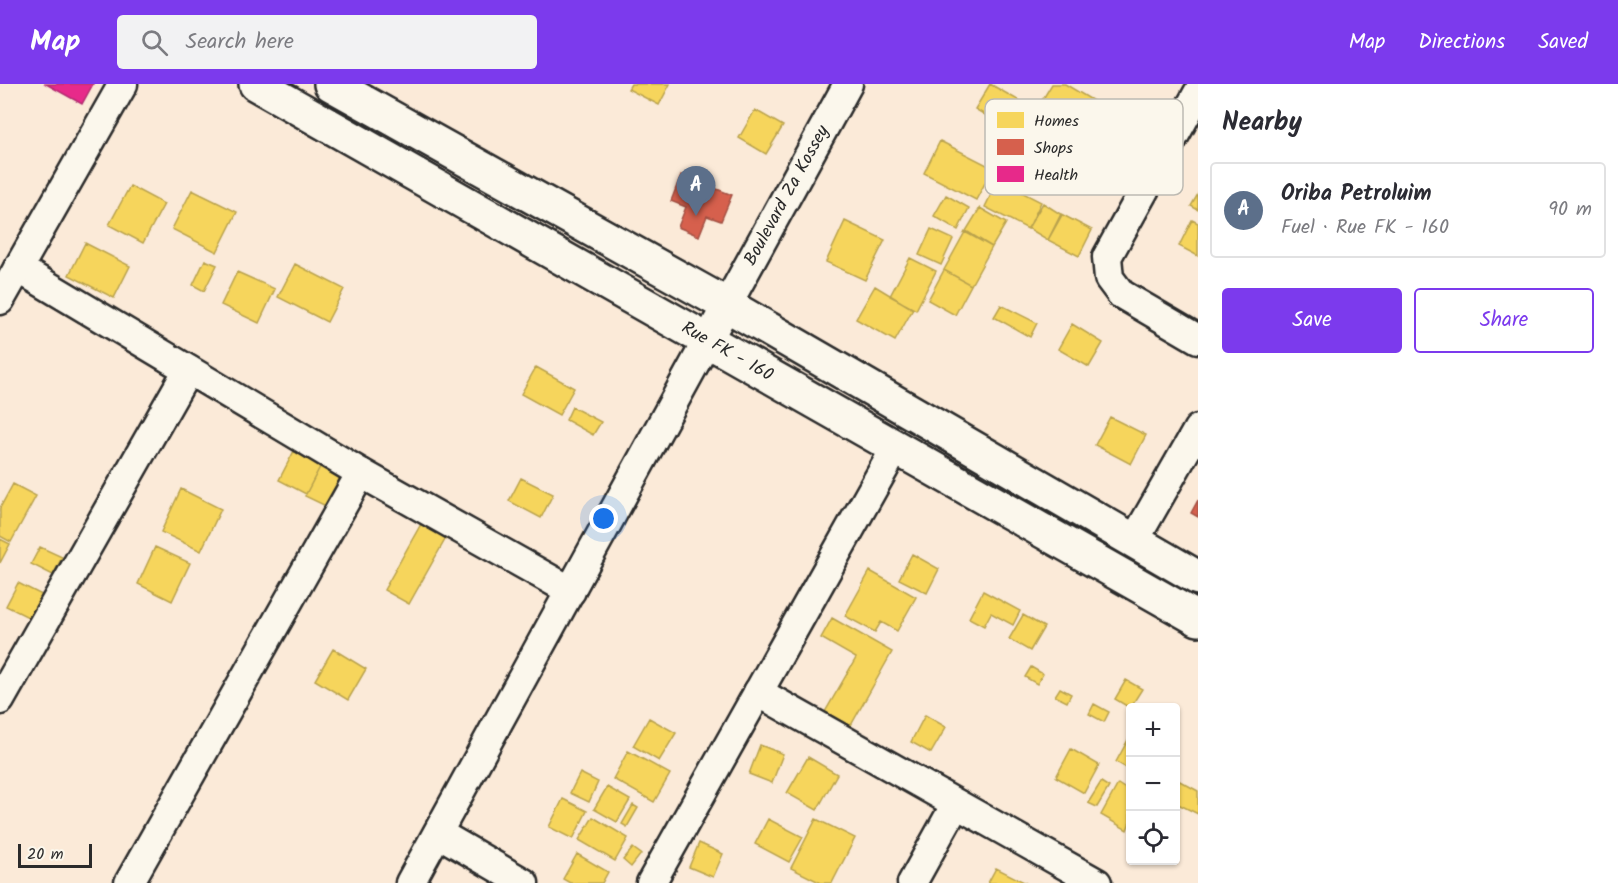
<!DOCTYPE html>
<meta charset="utf-8">
<style>
body{margin:0;font-family:Kalam,sans-serif;background:#f2f2f3;color:#2b2b33}
.controls{position:absolute;right:18px;bottom:18px;display:grid;overflow:hidden;border-radius:6px;box-shadow:0 2px 4px #0004}
.controls button{width:54px;height:54px;display:grid;place-items:center;padding:0;border:0;border-bottom:2px solid #e1e1e2;background:#fff;color:#2b2b33;font:30px sans-serif}
.scale{position:absolute;left:18px;bottom:15px;width:74px;box-sizing:border-box;padding-left:6px;border:3px solid #2b2b2b;border-top:0;font-size:16px;line-height:21px;white-space:nowrap;color:#2b2b2b;-webkit-text-stroke:4px #fbf7ec;paint-order:stroke}
.you{position:absolute;left:604px;top:435px;width:21px;height:21px;margin:-15px;border:4px solid #fff;border-radius:50%;background:#1a73e8;box-shadow:0 0 0 9px #1a73e833}
.badge{display:grid;place-items:center;width:39px;height:39px;border-radius:50%;background:#7c3aed;color:#fff;font-size:20px;font-weight:700}
.pin{position:absolute;translate:-50% -50px;filter:drop-shadow(0 2px 3px #0008)}
.pin::after{content:'';position:absolute;top:32px;width:21px;height:18px;background:inherit;clip-path:polygon(0 0,100% 0,50% 100%)}
.list{margin:0;padding:0;list-style:none}
h2{display:flex;justify-content:space-between;align-items:center;height:78px;margin:0;padding:0 24px;font-size:26px}
h2 small{font-size:20px;font-weight:400;color:#7c7c81}
.list li{display:grid;grid-template-columns:39px 1fr auto;gap:18px;align-items:center;box-sizing:border-box;height:96px;margin:0 12px 12px;padding:0 12px;border:2px solid #e1e1e2;border-radius:6px}
.list b{display:block;font-size:22px;white-space:nowrap}
.list p{margin:0;font-size:20px;white-space:nowrap;color:#7c7c81}
.list em{font-size:20px;font-style:normal;color:#7c7c81}
.actions{display:flex;gap:12px;padding:18px 24px}
.actions a{flex:1;padding:14px 0;border:2px solid #7c3aed;border-radius:6px;text-align:center;font-size:21px;color:#7c3aed}
.actions .main{background:#7c3aed;color:#fff}
.icon{flex:none;width:33px;height:33px;fill:none;stroke:currentColor;stroke-width:2;stroke-linecap:round;stroke-linejoin:round}
.map{position:relative;flex:none;width:1198px;height:799px;overflow:hidden}
header{display:flex;align-items:center;gap:36px;box-sizing:border-box;height:84px;padding:0 30px;background:#7c3aed;color:#fff}
header strong{font-size:28px}
nav{display:flex;gap:33px;margin-inline-start:auto;font-size:21px}
.search{width:420px;height:54px;background:#f2f2f3;display:flex;align-items:center;gap:15px;box-sizing:border-box;padding:0 21px;border-radius:6px;color:#7c7c81;font-size:22px}
main{display:flex}
aside{flex:1;background:#fff}
.map>svg:first-child{display:block}
.homes{fill:#f6d55c;stroke:#b9a24d;stroke-width:1.5}
.shops{fill:#d6604d;stroke:#a35043;stroke-width:1.5}
.health{fill:#e7298a;stroke:#af2a6e;stroke-width:1.5}
.lines{fill:none;stroke-linecap:round;stroke-linejoin:round}
.minor-casing{stroke:#2b2b2b;stroke-width:33}
.secondary-casing{stroke:#2b2b2b;stroke-width:38}
.minor{stroke:#fbf7ec;stroke-width:28}
.secondary{stroke:#fbf7ec;stroke-width:33}
.labels{text-anchor:middle;dominant-baseline:central;stroke-width:6;stroke-linejoin:round;paint-order:stroke}
.street-label{font-size:18px;fill:#2b2b2b;stroke:#fbf7ec}
.key{fill:#fbf7ec;stroke:#bdbab2;stroke-width:1.5}
.key-label{font-size:16px;fill:#2b2b2b}
</style>
<header>
<strong>Map</strong>
<div class="search"><svg class="icon" aria-label="search" viewBox="0 0 24 24"><circle cx="10" cy="10" r="6"/><path d="M15 15l6 6"/></svg>Search here</div>
<nav><a>Map</a><a>Directions</a><a>Saved</a></nav>
</header>
<main>
<div class="map">
<svg width="1198" height="799" viewBox="0 0 1198 799">
<rect width="100%" height="100%" fill="#fbead8"/>
<filter id="ink" filterUnits="userSpaceOnUse"><feTurbulence type="fractalNoise" baseFrequency=".0167" numOctaves="2"/><feDisplacementMap in="SourceGraphic" scale="12" xChannelSelector="R" yChannelSelector="G"/><feConvolveMatrix kernelMatrix="1 2 1 2 8 2 1 2 1" color-interpolation-filters="sRGB"/></filter>
<g filter="url(#ink)">
<!-- homes -->
<path class="homes" d="M631,0H670L659,21L628,5Z
M990,0L1030,23L1015,49L975,25Z
M1052,0H1065L1142,46L1127,70L1041,18Z
M755,26L783,42L766,70L739,54Z
M940,57L993,84L976,116L924,89Z
M998,96L1041,118L1028,145L985,123Z
M130,102L164,120L143,159L109,141Z
M192,106L237,128L217,168L172,145Z
M1198,110V126L1191,122Z
M946,111L969,124L958,146L934,132Z
M1043,119L1062,131L1048,156L1028,144Z
M980,124L1006,139L992,163L966,147Z
M1061,130L1092,146L1079,172L1048,156Z
M1192,136L1198,139V172L1179,162Z
M845,137L885,156L865,196L826,178Z
M931,145L953,155L941,181L919,171Z
M965,148L992,163L971,201L944,186Z
M85,159L130,182L114,214L69,191Z
M910,174L936,187L916,226L890,212Z
M205,176L217,181L204,207L193,201Z
M295,180L344,205L327,238L278,213Z
M944,186L971,201L955,231L928,216Z
M237,188L275,205L259,239L221,221Z
M875,202L913,225L895,257L856,235Z
M1001,221L1037,239L1030,253L994,233Z
M1072,240L1103,259L1089,283L1058,265Z
M536,283L574,304L559,331L521,310Z
M572,323L601,338L593,351L566,336Z
M1110,333L1146,351L1131,380L1095,361Z
M294,367L321,381L306,410L279,396Z
M321,381L344,392L328,423L305,412Z
M521,394L553,410L541,434L509,417Z
M13,400L36,412L11,458L0,452V424Z
M181,405L221,425L201,467L161,448Z
M421,440L446,454L409,520L384,506Z
M0,455L10,460L0,479Z
M40,463L62,473L53,491L31,480Z
M155,463L190,479L172,517L138,500Z
M912,470L939,485L927,509L899,495Z
M870,487L916,513L897,547L881,538L875,548L845,532Z
M18,499L44,512L32,535L6,522Z
M983,507L1020,527L1013,541L991,529L984,542L969,534Z
M1023,531L1044,543L1030,567L1009,555Z
M832,534L892,568L850,643L825,628L856,574L821,554Z
M333,565L366,585L348,616L315,596Z
M1031,583L1043,590L1037,600L1025,593Z
M1126,596L1142,605L1130,624L1115,615Z
M1060,604L1071,610L1067,618L1055,612Z
M1094,620L1109,628L1104,638L1089,630Z
M925,631L946,643L931,669L911,658Z
M649,634L676,649L659,677L633,662Z
M1129,654H1130V686L1116,678Z
M760,661L783,670L772,699L749,690Z
M1071,665L1099,681L1084,709L1056,693Z
M628,667L670,690L654,718L613,695Z
M808,673L837,690L817,726L787,709Z
M580,689L598,698L589,718L570,709Z
M1176,695L1198,707V730L1176,719Z
M1101,698L1109,703L1097,723L1088,719Z
M1118,700L1130,708V738L1127,746L1101,731Z
M607,703L630,716L617,738L594,725Z
M563,715L587,727L573,755L549,743Z
M633,721L638,724L627,743L622,740Z
M593,733L628,754L615,777L579,756Z
M768,735L803,753L789,778L755,760Z
M816,735L855,754L832,799H821L791,784Z
M699,759L723,770L713,793L689,783Z
M633,764L641,770L631,783L623,776Z
M577,770L608,788L602,799H570L563,795Z
M996,784L1026,799H988Z"/>
<!-- shops -->
<path class="shops" d="M681,91L732,111L721,137L707,132L699,152L678,143L686,123L671,117Z
M1198,416V433L1191,429Z"/>
<!-- health -->
<path class="health" d="M46,0H93L82,20Z"/>
<g class="lines">
<!-- minor casing -->
<g class="minor-casing">
<g id="minor">
<path d="M1198,9L1107,173L1109,194L1121,210L1198,255"/>
<path d="M18,184L361,389L571,507"/>
<path d="M0,216L123,0"/>
<path d="M1134,457L1198,345"/>
<path d="M758,608L1097,799"/>
<path d="M0,616L188,286"/>
<path d="M438,749L524,799"/>
<path d="M129,799L361,389"/>
<path id="s1" d="M410,799L848,0"/>
<path d="M651,799L895,365"/>
<path d="M912,799L956,720"/>
</g>
</g>
<!-- secondary casing -->
<g class="secondary-casing">
<g id="secondary">
<path id="s2" d="M256,0L1198,535"/>
<path d="M331,0L727,221L1198,494"/>
</g>
</g>
<!-- minor -->
<use href="#minor" class="minor"/>
<!-- secondary -->
<use href="#secondary" class="secondary"/>
</g>
</g>
<g class="labels">
<!-- street labels -->
<g class="street-label">
<text stroke="none"><textPath href="#s1" startOffset="784">Boulevard Za Kossey</textPath></text>
<text stroke="none"><textPath href="#s2" startOffset="542">Rue FK - 160</textPath></text>
</g>
</g>
<!-- legend -->
<rect x="985" y="15" width="198" height="96" rx="9" class="key"/>
<rect x="997" y="28" width="27" height="16" fill="#f6d55c"/>
<rect x="997" y="55" width="27" height="16" fill="#d6604d"/>
<rect x="997" y="82" width="27" height="16" fill="#e7298a"/>
<g class="key-label">
<text x="1034" y="42">Homes</text>
<text x="1034" y="69">Shops</text>
<text x="1034" y="96">Health</text>
</g>
</svg>
<div class="controls">
<button>+</button>
<button>−</button>
<button><svg class="icon" aria-label="locate" viewBox="0 0 24 24"><circle cx="12" cy="12" r="6"/><path d="M12 2v4M12 18v4M2 12h4M18 12h4"/></svg></button>
</div>
<div class="scale">20 m</div>
<div class="you"></div>
<div class="pin badge" style="left:696px;top:132px;background:#5c6f8a">A</div>
</div>
<aside>
<h2>Nearby<small></small></h2>
<ul class="list">
<li><span class="badge" style="background:#5c6f8a">A</span><div><b>Oriba Petroluim</b><p>Fuel · Rue FK - 160</p></div><em>90 m</em></li>
</ul>
<div class="actions"><a class="main">Save</a><a>Share</a></div>
</aside>
</main>
